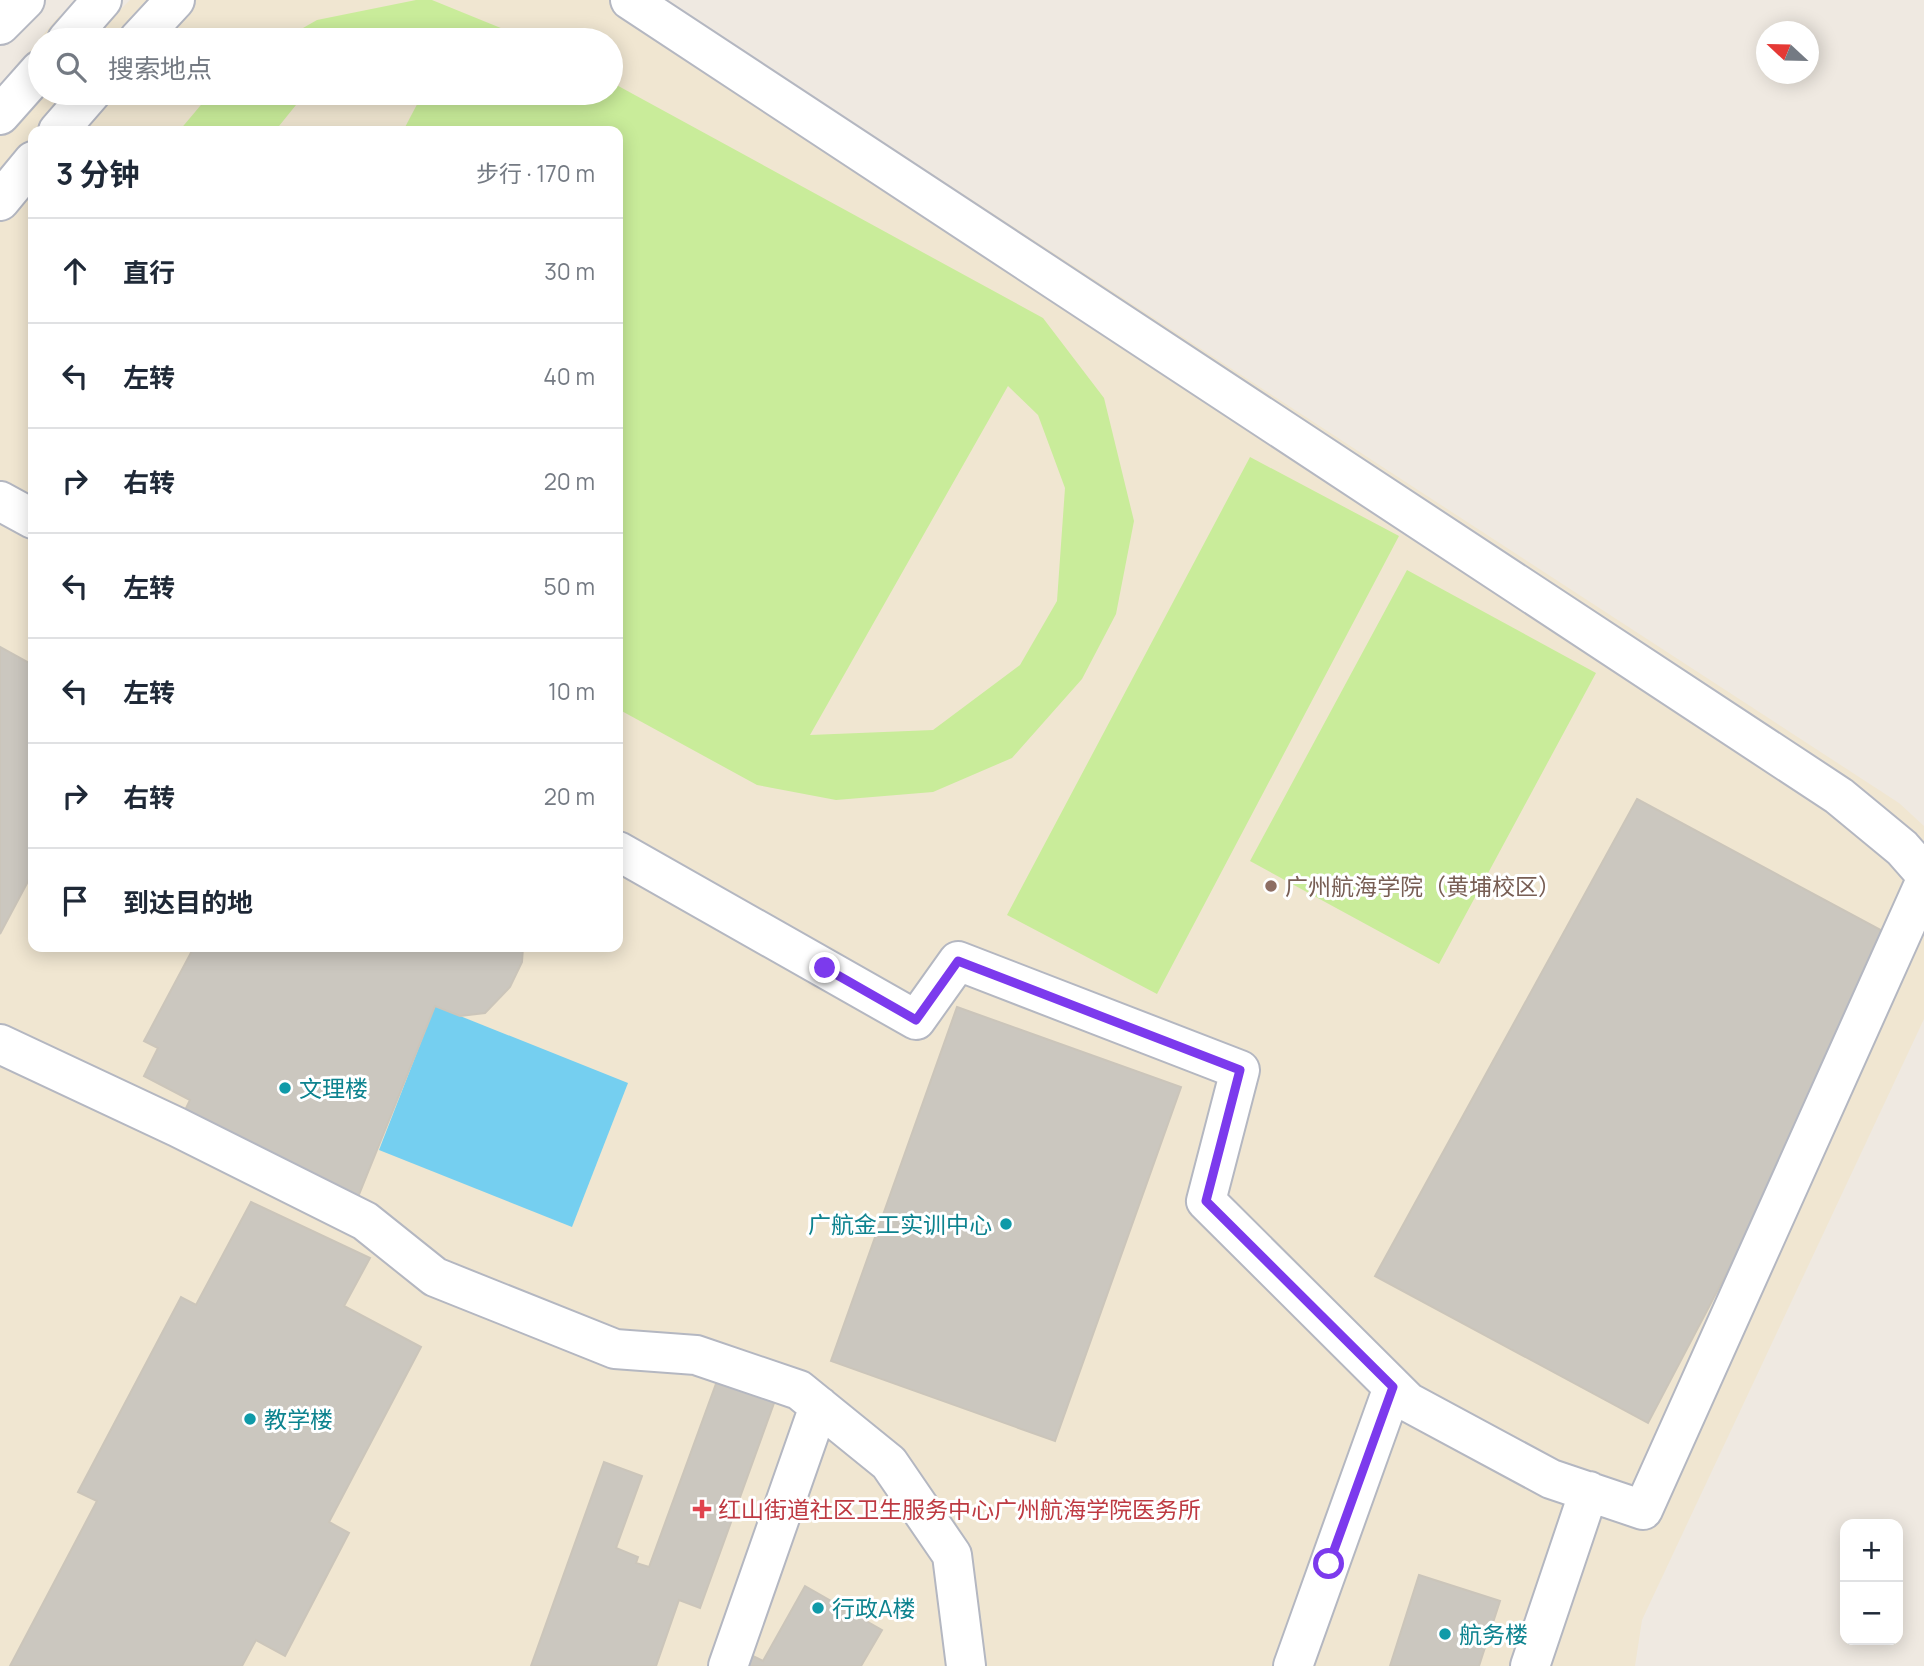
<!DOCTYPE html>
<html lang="zh">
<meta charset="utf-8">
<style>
body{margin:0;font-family:Manrope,"Noto Sans SC",sans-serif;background:#f2f2f3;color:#1f2937}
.controls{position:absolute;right:21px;bottom:21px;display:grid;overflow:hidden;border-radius:14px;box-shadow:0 4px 18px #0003}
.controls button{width:63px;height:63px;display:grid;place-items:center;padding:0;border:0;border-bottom:2px solid #e0e1e3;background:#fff;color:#1f2937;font:35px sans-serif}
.compass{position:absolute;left:1756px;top:21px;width:63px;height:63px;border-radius:50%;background:#fff;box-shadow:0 4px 18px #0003;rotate:292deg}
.stop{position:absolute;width:21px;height:21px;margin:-16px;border:5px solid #7c3aed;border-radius:50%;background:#fff}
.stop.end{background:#7c3aed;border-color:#fff;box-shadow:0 2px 7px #0008}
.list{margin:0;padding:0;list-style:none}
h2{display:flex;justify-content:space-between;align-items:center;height:91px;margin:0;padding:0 28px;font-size:30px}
h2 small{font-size:23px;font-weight:400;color:#747a83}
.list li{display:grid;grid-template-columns:46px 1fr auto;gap:21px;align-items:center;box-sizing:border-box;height:105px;padding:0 28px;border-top:2px solid #e0e1e3}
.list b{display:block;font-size:26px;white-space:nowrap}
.list em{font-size:23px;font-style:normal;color:#747a83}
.icon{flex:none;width:38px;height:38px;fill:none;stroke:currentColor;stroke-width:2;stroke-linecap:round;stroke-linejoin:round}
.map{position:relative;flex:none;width:1924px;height:1666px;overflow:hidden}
.search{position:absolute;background:#fff;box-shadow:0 4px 18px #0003;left:28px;top:28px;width:595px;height:77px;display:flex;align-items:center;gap:18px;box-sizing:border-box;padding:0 24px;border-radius:38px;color:#747a83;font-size:26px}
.panel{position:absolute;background:#fff;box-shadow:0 4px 18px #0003;left:28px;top:126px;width:595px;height:826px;border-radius:14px}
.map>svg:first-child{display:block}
.education{fill:#f0e6d1;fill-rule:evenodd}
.pitch{fill:#c9ec9a;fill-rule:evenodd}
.water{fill:#75cff0}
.building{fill:#cbc7bf;stroke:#cbc5ba;stroke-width:2}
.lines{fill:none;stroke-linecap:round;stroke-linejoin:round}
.minor-casing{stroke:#b4b7c1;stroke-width:42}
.minor{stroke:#fff;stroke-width:38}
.route{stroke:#7c3aed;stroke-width:9}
.education-dot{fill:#8d6e63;stroke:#fff;stroke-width:2.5}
.culture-dot{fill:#0f9aa8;stroke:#fff;stroke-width:2.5}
.health-dot{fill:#e0444e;stroke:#fff;stroke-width:2.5}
.labels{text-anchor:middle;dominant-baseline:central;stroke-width:6;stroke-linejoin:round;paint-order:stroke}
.education-label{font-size:23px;fill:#785e54;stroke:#fff;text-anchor:start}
.culture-label{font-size:23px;fill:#0d838f;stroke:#fff;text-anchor:start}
.health-label{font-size:23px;fill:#be3a42;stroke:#fff;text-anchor:start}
</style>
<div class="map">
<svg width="1924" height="1666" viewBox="0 0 1924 1666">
<rect width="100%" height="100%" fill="#efe9e1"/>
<!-- education -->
<path class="education" d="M130,0H665L1899,803L1924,826V1019L1642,1620L1635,1666H0V86L59,16L101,29ZM40,40H611V93H40ZM33,131H618V947H33Z"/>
<!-- pitch -->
<path class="pitch" d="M416,0H432L530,40H282L317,20Z
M611,82L1043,318L1104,398L1134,521L1116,614L1082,679L1012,758L933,792L836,800L757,785L618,709V131H403L423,93H611ZM1008,386L1038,415L1065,488L1057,601L1020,665L933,730L810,735Z
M211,93H353L296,105L275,131H179Z
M1250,457L1399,536L1157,994L1007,915Z
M1407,570L1596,673L1439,964L1250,861Z"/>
<!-- water -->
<path class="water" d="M435,1006L628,1083L572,1227L379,1150Z"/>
<!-- building -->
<path class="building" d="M0,647L33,665V872L0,934Z
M1637,799L1901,941L1648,1423L1375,1276Z
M194,947H523L522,962L510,987L485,1013L460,1016L435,1006L354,1207L177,1127L190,1100L144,1076L158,1048L144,1041Z
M957,1007L1181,1087L1055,1441L831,1361Z
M251,1202L370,1258L344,1306L421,1347L329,1522L349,1533L285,1656L256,1640L242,1666H10L97,1501L78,1492L181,1297L196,1305Z
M721,1370L778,1392L700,1608L679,1600L656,1666H531L604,1462L642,1476L616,1548L638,1557L636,1563L649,1567Z
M1419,1575L1500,1601L1479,1666H1390Z
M805,1586L882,1630L861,1666H740L747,1653L763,1661Z"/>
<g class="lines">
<!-- minor casing -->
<g class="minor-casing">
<path id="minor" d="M630,0L1839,796L1902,848L1924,873
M0,25L25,0
M67,40L102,0
M138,40L175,0
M0,115L40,70
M58,131L91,93
M0,201L33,161
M0,501L33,519
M618,851L916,1020L958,961L1240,1070L1206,1201L1408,1402L1551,1479L1643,1510L1924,884
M0,1044L177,1127L365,1221L435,1277L615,1349L696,1355L799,1390L889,1463L952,1555L966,1666
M728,1666L819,1406
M1293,1666L1393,1387
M1530,1666L1589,1491"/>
</g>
<!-- minor -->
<use href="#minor" class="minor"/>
</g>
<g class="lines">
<!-- route -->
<path class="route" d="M825,968L916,1020L958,961L1240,1070L1206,1201L1393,1387L1329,1564"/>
</g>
<!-- markers -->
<circle class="education-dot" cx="1271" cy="886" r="7"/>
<g class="culture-dot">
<circle cx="285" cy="1088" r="7"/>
<circle cx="1006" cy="1224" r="7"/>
<circle cx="250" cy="1419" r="7"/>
<circle cx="818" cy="1608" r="7"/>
<circle cx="1445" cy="1634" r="7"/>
</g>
<path class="health-dot" d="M698.5 1498.5h7v7h7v7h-7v7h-7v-7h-7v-7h7z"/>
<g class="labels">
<!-- education labels -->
<g class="education-label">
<text x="1285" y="886">广州航海学院（黄埔校区）</text>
</g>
<!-- culture labels -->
<g class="culture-label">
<text x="299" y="1088">文理楼</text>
<text x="992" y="1224" text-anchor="end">广航金工实训中心</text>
<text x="264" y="1419">教学楼</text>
<text x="832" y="1608">行政A楼</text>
<text x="1459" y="1634">航务楼</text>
</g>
<!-- health labels -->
<g class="health-label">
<text x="718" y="1509">红山街道社区卫生服务中心广州航海学院医务所</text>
</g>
</g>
</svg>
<div class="controls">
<button>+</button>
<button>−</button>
</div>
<svg class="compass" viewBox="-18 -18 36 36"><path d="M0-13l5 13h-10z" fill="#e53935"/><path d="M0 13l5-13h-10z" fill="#747a83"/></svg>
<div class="stop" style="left:1329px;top:1564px"></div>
<div class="stop end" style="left:825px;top:968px"></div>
<div class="search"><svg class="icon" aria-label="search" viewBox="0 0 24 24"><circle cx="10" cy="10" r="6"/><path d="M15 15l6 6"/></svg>搜索地点</div>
<section class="panel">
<h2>3 分钟<small>步行 · 170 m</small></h2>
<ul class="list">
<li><svg class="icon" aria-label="ahead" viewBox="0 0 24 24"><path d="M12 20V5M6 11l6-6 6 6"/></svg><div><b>直行</b></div><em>30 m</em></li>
<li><svg class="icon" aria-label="left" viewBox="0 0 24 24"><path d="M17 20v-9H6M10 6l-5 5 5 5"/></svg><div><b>左转</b></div><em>40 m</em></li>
<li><svg class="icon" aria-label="right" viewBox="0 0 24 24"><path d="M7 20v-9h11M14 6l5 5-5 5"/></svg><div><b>右转</b></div><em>20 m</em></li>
<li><svg class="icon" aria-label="left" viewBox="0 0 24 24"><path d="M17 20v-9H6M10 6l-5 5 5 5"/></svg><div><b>左转</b></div><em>50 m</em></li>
<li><svg class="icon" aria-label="left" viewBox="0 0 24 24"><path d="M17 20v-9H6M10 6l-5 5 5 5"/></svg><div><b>左转</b></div><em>10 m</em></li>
<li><svg class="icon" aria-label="right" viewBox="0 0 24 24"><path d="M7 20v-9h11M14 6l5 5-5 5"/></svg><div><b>右转</b></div><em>20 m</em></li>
<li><svg class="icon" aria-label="arrive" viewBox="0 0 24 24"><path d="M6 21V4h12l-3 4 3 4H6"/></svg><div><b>到达目的地</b></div></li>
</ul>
</section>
</div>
